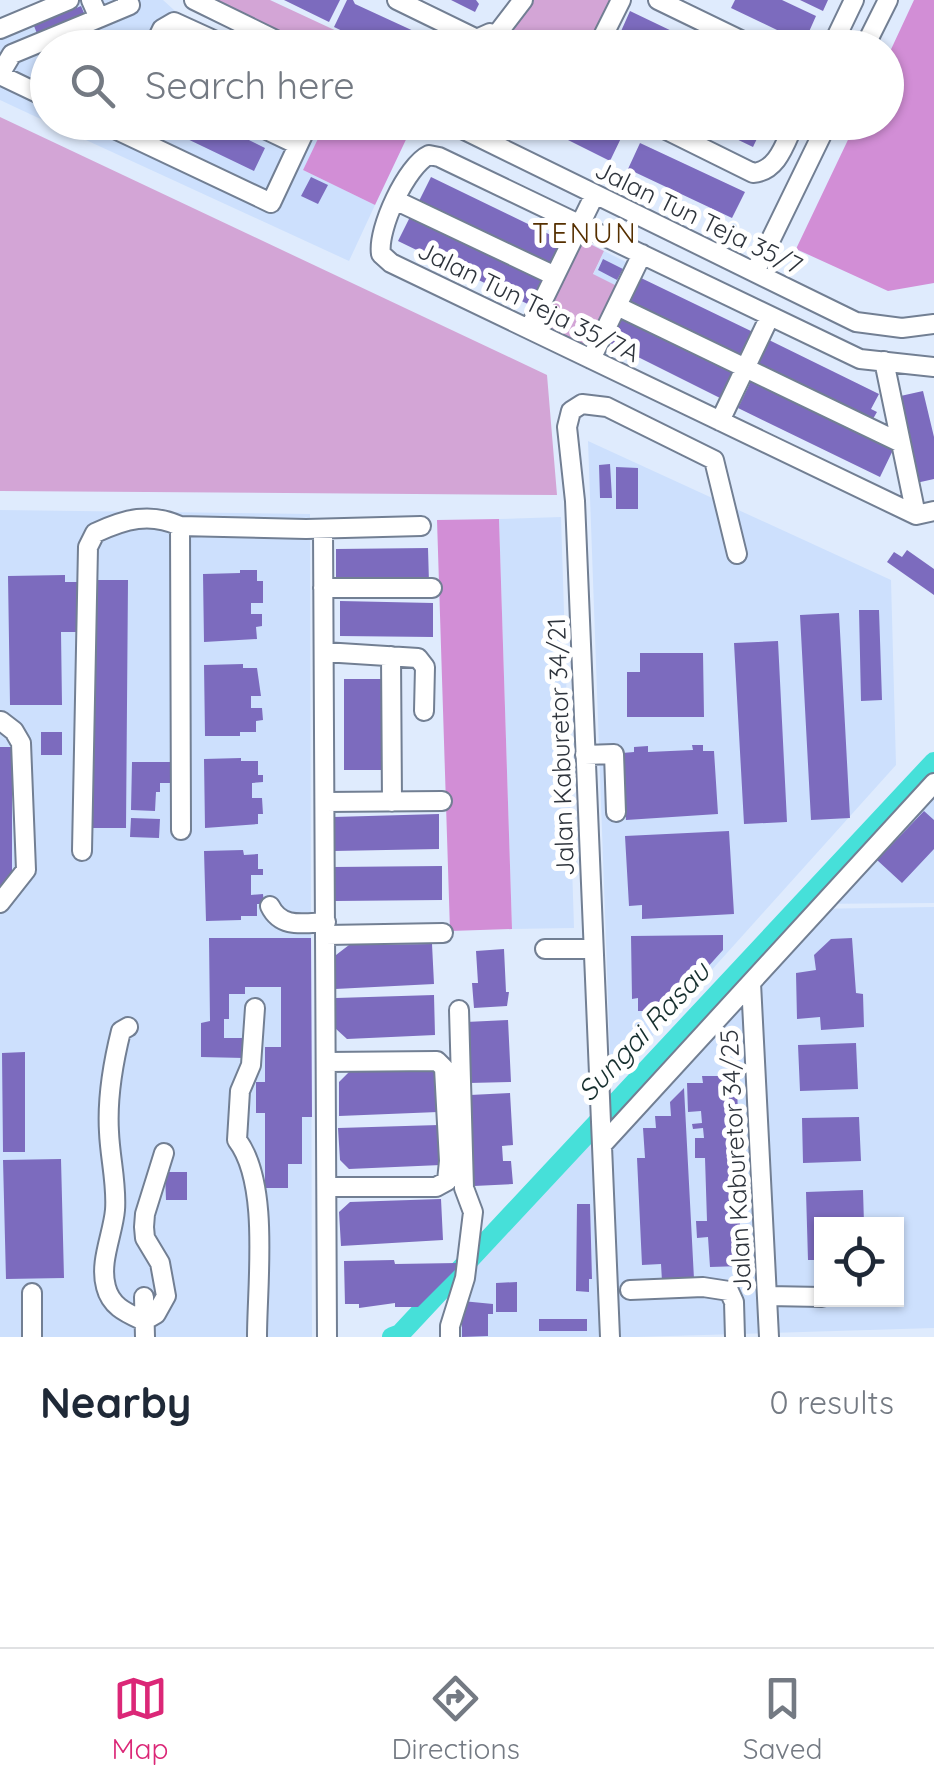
<!DOCTYPE html>
<style>
body{margin:0;font-family:Quicksand,sans-serif;background:#f2f2f3;color:#1f2937}
.controls{position:absolute;right:30px;bottom:30px;display:grid;overflow:hidden;border-radius:0px;box-shadow:0 2px 8px #0004}
.controls button{width:90px;height:90px;display:grid;place-items:center;padding:0;border:0;border-bottom:2px solid #e0e1e3;background:#fff;color:#1f2937;font:50px sans-serif}
.list{margin:0;padding:0;list-style:none}
h2{display:flex;justify-content:space-between;align-items:center;height:130px;margin:0;padding:0 40px;font-size:42px}
h2 small{font-size:32px;font-weight:400;color:#747a83}
.icon{flex:none;width:55px;height:55px;fill:none;stroke:currentColor;stroke-width:2;stroke-linecap:round;stroke-linejoin:round}
.map{position:relative;flex:none;width:934px;height:1337px;overflow:hidden}
.search{position:absolute;background:#fff;box-shadow:0 2px 8px #0004;left:30px;right:30px;top:30px;height:110px;display:flex;align-items:center;gap:25px;box-sizing:border-box;padding:0 35px;border-radius:55px;color:#747a83;font-size:38px}
.sheet{height:310px;background:#fff}
nav{display:flex;justify-content:space-around;align-items:center;box-sizing:border-box;height:140px;border-top:2px solid #e0e1e3;background:#fff;font-size:28px;color:#747a83}
nav a{display:grid;justify-items:center;gap:5px}
nav .on{color:#db2777}
.map>svg:first-child{display:block}
.built{fill:#cde0fd;fill-rule:evenodd}
.green{fill:#d3a5d6}
.forest{fill:#d28ed6}
.lines{fill:none;stroke-linecap:round;stroke-linejoin:round}
.river{stroke:#46e0d9;stroke-width:20}
.building{fill:#7c6bbe}
.minor-casing{stroke:#727f93;stroke-width:22}
.minor{stroke:#fff;stroke-width:18}
.labels{text-anchor:middle;dominant-baseline:central;stroke-width:10;stroke-linejoin:round;paint-order:stroke}
.street-label{font-size:25px;fill:#2e343c;stroke:#fff}
.neighbourhood-label{font-size:28px;letter-spacing:2.5px;fill:#563000;stroke:#fff}
.water-label{font-size:28px;font-style:italic;fill:#162f2e;stroke:#fff}
</style>
<div class="map">
<svg width="934" height="1337" viewBox="0 0 934 1337">
<rect width="100%" height="100%" fill="#dfebfd"/>
<!-- built -->
<path class="built" d="M51,0H163L185,20L242,47L48,48L47,122L0,100V20Z
M49,123H326L303,170L375,205L349,261Z
M604,251L632,265L621,288L593,275Z
M588,441L891,580L896,765L611,1082Z
M0,510L310,514L312,1337H0Z
M561,517L574,928L512,929L499,519Z
M934,767V903L805,904Z
M934,907V1328L636,1337H448L449,1296L809,909ZM822,1224H896V1300H822Z"/>
<!-- green -->
<path class="green" d="M211,0H270L371,47H310Z
M532,0H615L592,47H517C504,28 520,16 532,0Z
M0,117L547,375L557,495L0,491Z
M578,238L604,251L593,274L621,288L592,349L537,323Z"/>
<!-- forest -->
<path class="forest" d="M914,0H934V283L888,291L796,249L856,123L886,122L887,58Z
M326,122L398,123L411,129L375,205L303,170Z
M499,519L512,929L450,931L437,520Z"/>
<g class="lines">
<!-- river -->
<path class="river" d="M392,1337L400,1334L934,762"/>
</g>
<!-- building -->
<path class="building" d="M284,0H340L329,22Z
M347,0H353L355,4L431,39L428,45L435,48H378L334,27Z
M451,0H476L479,4L475,12Z
M735,0H782L816,16L804,43L731,8Z
M800,0H828L823,11Z
M81,6L87,20L76,25L86,48H67L61,32L40,41L34,26Z
M630,11L701,45L699,48H637L618,38Z
M152,122H212L265,148L254,171Z
M532,122H600L623,134L610,161Z
M701,122H765L753,147Z
M640,143L745,192L732,218L628,169Z
M311,177L328,185L318,204L301,196Z
M431,177L565,242L552,270L417,205Z
M411,215L547,280L534,307L398,241Z
M603,259L623,269L617,280L598,270Z
M639,277L753,332L740,360L625,305Z
M621,315L735,372L722,399L608,342Z
M769,340L879,394L871,409L877,412L870,424L755,368Z
M752,379L894,448L880,477L738,408Z
M923,391L934,437V479L916,483L896,397Z
M610,464L612,498H600L599,465Z
M616,467L638,468V509H616Z
M428,548L429,583L336,584V549Z
M907,550L934,569V595L887,562L894,552L902,557Z
M240,570H257V581H263V603H251V614H262V626L256,627L257,639L204,642L203,574L240,573Z
M65,575V582H78L79,632H61L62,705H10L8,576Z
M94,580H128L126,828H92Z
M340,601L433,603V637L340,636Z
M859,610H879L882,700L861,701Z
M839,613L850,818L811,820L800,615Z
M778,641L787,822L744,824L734,643Z
M640,653H703L704,717H627V672H640Z
M243,664V668H257L261,696H251V708H262L263,720L256,721V732H240V736H205L204,665Z
M344,679H381V770H344Z
M41,732H62V755H41Z
M692,745H703V751H714L718,814L626,820L622,753L634,752V747L648,746V752L693,750Z
M0,747H12V886H0Z
M241,758V761H258V775H263V782L252,783V798H262L263,814H258V824L205,828L204,759Z
M132,762H173V783H160V792H156L155,811L131,810Z
M924,811L934,820V849L902,883L877,860Z
M439,814V849L333,851V817Z
M131,818L160,819L159,838L130,837Z
M729,831L734,914L642,919V905L629,906L625,836Z
M243,850L244,855L258,854V869H263V875H251V895L263,894L264,904H257V916H241V920L206,921L204,851Z
M442,866V900L334,901L333,867Z
M723,935V950L679,999H660L665,1011H638V998L632,999L631,936Z
M209,938H311L312,1117H302V1164H288V1188H265V1113H256V1082H265V1047H281V987H245V994H229V1019H224V1038H244V1058L201,1057V1023L210,1021Z
M852,938L856,993L863,994L864,1027L821,1030L820,1017L797,1019L796,973L816,970L814,955L831,939Z
M432,944L434,984L335,989L336,955L349,945Z
M504,949L506,992H509L507,1006L474,1008L472,983H478L476,951Z
M434,995L435,1035L347,1039L335,1028L336,998Z
M508,1020L511,1082L469,1083L466,1022Z
M856,1043L858,1089L800,1091L798,1045Z
M25,1052V1152H3L2,1053Z
M436,1069L438,1112L339,1116V1082L349,1072Z
M702,1076H723V1082H737L738,1118L731,1119L732,1140H737L740,1227H735L742,1266L710,1267L708,1237L697,1238L696,1221H707L705,1158H695V1138H704L703,1128L693,1129L692,1124L702,1123L701,1111L688,1112L687,1083H703Z
M684,1088L694,1279L662,1281L661,1264L642,1265L637,1158H645L643,1128H656L655,1116H671L670,1102Z
M510,1093L513,1145L502,1146L503,1161H511L513,1184L474,1186L470,1095Z
M859,1117L861,1161L803,1163L802,1118Z
M439,1125L441,1165L349,1169L340,1160L338,1128Z
M61,1159L64,1278L6,1279L3,1160Z
M165,1172H187V1200H166Z
M863,1190L864,1224H822L821,1260H808L806,1192Z
M441,1199L443,1240L341,1246L339,1212L350,1202Z
M577,1204H590L592,1279H589V1292L576,1291Z
M394,1260L395,1264L457,1263V1268L418,1307H395V1303L359,1308V1304H345L344,1261Z
M517,1282V1312H496V1283Z
M462,1301L493,1304V1314H488V1336L462,1337Z
M539,1319H587V1331H539Z"/>
<g class="lines">
<!-- minor casing -->
<g class="minor-casing">
<path id="minor" d="M194,0L292,48
M397,0L479,40
M658,0L757,48
M99,18L130,5L127,0
M0,29L69,0
M497,34L523,0
M478,47L481,37L490,33L500,36L504,48
M153,48L162,29L174,22L231,48
M597,48L621,0
M831,48L854,0
M864,48L888,0
M0,74L12,54L99,18L91,0
M0,75L48,98
M100,122L271,203L309,122
M250,122L298,145
M448,122L856,322L902,328L934,324
M650,122L753,173C778,171 785,143 795,122
M397,201L555,276
M755,272L828,122
M617,306L899,442
M529,329L595,194
M591,359L642,254
M884,361L916,515
M934,367L860,359L439,157L429,155C407,165 377,229 381,254L391,263L916,515L934,511
M720,421L770,316
M323,529L327,1337
M323,588H432
M324,652L418,658L425,667L424,711
M391,656L392,802
M585,755L614,754L616,812
M325,802L442,801
M181,830L180,526L306,529L421,526
M82,851L88,547L95,533C125,519 150,512 180,526
M0,903L26,870L21,743L14,731L1,721
M270,906C281,929 304,923 326,922
M326,935L443,933
M545,949H592
M751,983L769,1337
M255,1008L251,1065L240,1091L237,1140C270,1183 257,1283 257,1337
M128,1027L121,1031C113,1063 107,1099 109,1132C110,1158 117,1184 115,1210C113,1234 99,1262 106,1287C111,1307 127,1313 144,1321L156,1314L166,1296L160,1263L145,1238L144,1227L145,1214L164,1153
M326,1062L437,1061L444,1068L449,1161L447,1181L436,1187H327
M602,1145L934,783
M630,1290L703,1287L729,1291L734,1302L735,1337
M768,1296L822,1297
M144,1297L145,1337
M32,1337V1293
M450,1337V1326L465,1278L473,1212L464,1188L459,1010
M610,1337L575,501L567,427L571,411L582,404L607,407L714,460L737,554"/>
</g>
<!-- minor -->
<use href="#minor" class="minor"/>
</g>
<g class="labels">
<!-- street labels -->
<g class="street-label">
<text transform="translate(699 217) rotate(26)">Jalan Tun Teja 35/7</text>
<text transform="translate(529 301) rotate(26)">Jalan Tun Teja 35/7A</text>
<text transform="translate(560 747) rotate(-92)">Jalan Kaburetor 34/21</text>
<text transform="translate(735 1161) rotate(-93)">Jalan Kaburetor 34/25</text>
</g>
<!-- neighbourhood labels -->
<g class="neighbourhood-label">
<text x="585" y="232">TENUN</text>
</g>
<!-- water labels -->
<g class="water-label">
<text transform="translate(643 1031) rotate(-47)">Sungai Rasau</text>
</g>
</g>
</svg>
<div class="controls">
<button><svg class="icon" aria-label="locate" viewBox="0 0 24 24"><circle cx="12" cy="12" r="6"/><path d="M12 2v4M12 18v4M2 12h4M18 12h4"/></svg></button>
</div>
<div class="search"><svg class="icon" aria-label="search" viewBox="0 0 24 24"><circle cx="10" cy="10" r="6"/><path d="M15 15l6 6"/></svg>Search here</div>
</div>
<section class="sheet">
<h2>Nearby<small>0 results</small></h2>
<ul class="list">
</ul>
</section>
<nav>
<a class="on"><svg class="icon" aria-label="map" viewBox="0 0 24 24"><path d="M3 6l6-2 6 2 6-2v14l-6 2-6-2-6 2zM9 4v14M15 6v14"/></svg>Map</a>
<a><svg class="icon" aria-label="directions" viewBox="0 0 24 24"><path d="M12 3l9 9-9 9-9-9zM9 14v-3h6M13 9l2 2-2 2"/></svg>Directions</a>
<a><svg class="icon" aria-label="saved" viewBox="0 0 24 24"><path d="M7 4h10v16l-5-4-5 4z"/></svg>Saved</a>
</nav>
